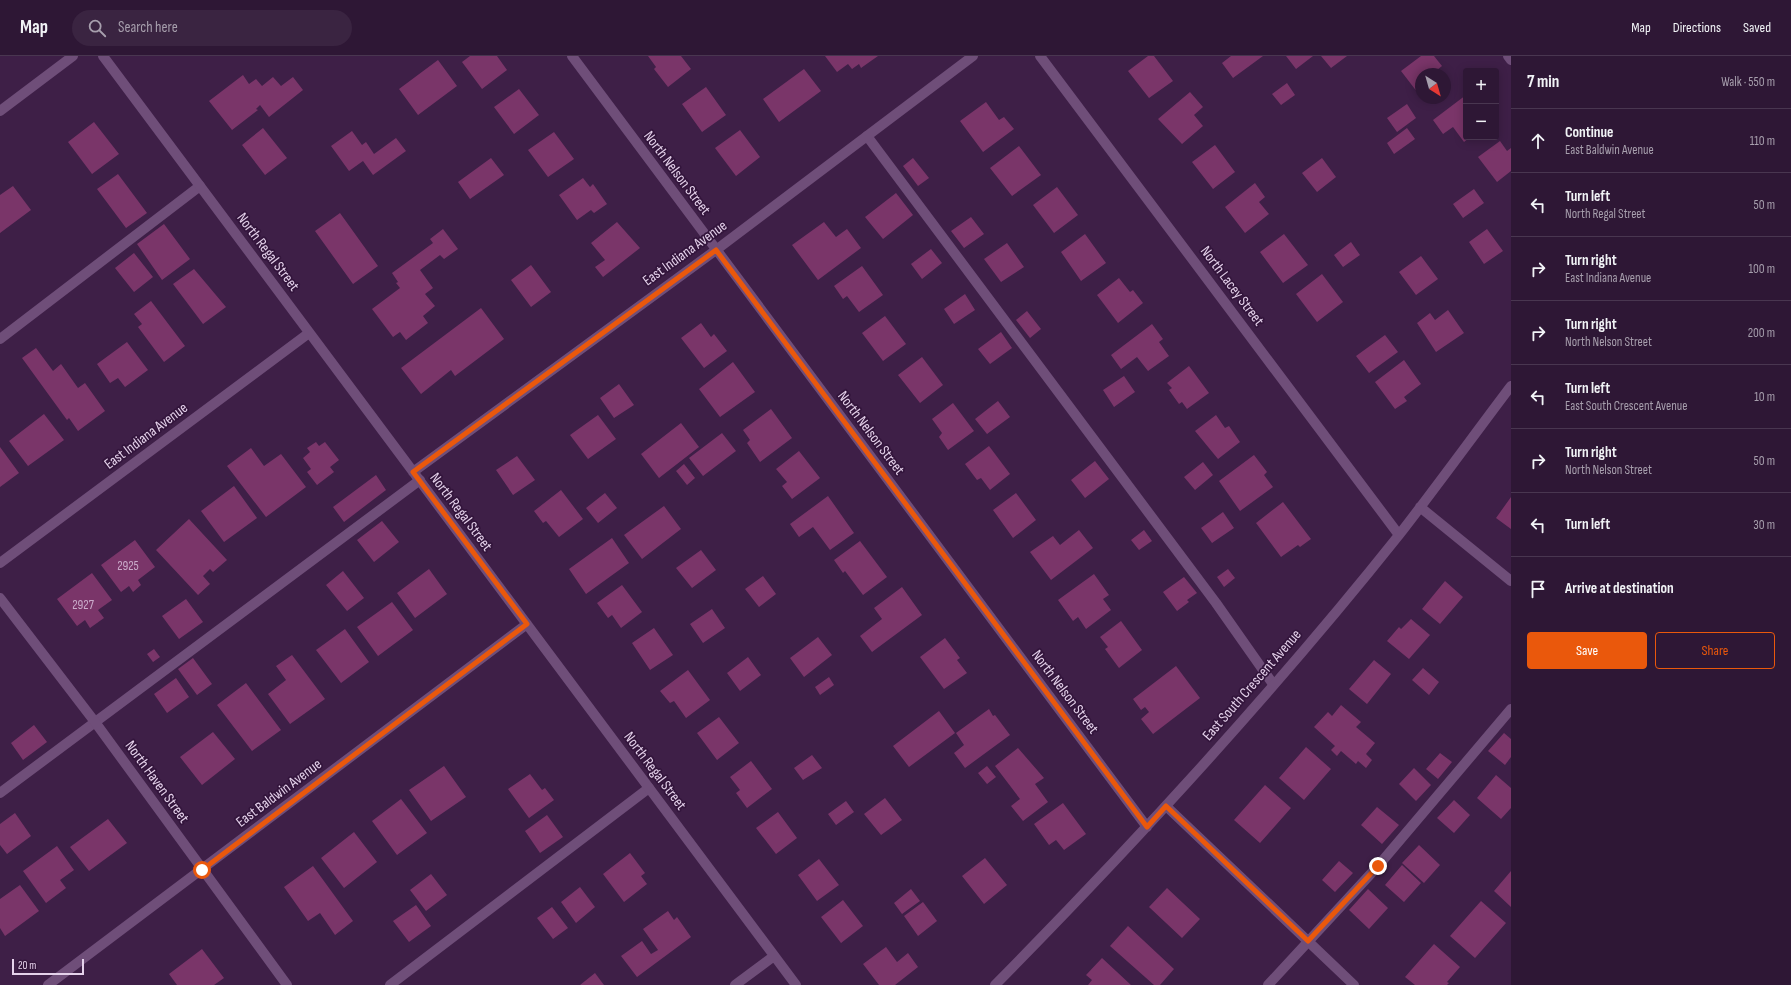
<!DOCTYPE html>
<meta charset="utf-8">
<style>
body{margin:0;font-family:"Sofia Sans Condensed",sans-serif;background:#3a2441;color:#f1f3f6}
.controls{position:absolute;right:12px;top:12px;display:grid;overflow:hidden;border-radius:4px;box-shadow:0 2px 10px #0003}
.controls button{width:36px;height:36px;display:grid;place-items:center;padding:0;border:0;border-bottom:1px solid #493650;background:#2e1735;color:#f1f3f6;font:20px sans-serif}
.compass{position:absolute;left:1415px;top:12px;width:36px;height:36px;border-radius:50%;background:#2e1735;box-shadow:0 2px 10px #0003;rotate:143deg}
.scale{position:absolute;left:12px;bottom:10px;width:72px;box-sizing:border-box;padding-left:4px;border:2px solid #e5d2eb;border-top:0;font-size:11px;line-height:14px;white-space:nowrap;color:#e5d2eb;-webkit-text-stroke:3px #33153c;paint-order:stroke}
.stop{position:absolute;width:12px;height:12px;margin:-9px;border:3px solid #ea580c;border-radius:50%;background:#fff}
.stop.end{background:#ea580c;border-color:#fff;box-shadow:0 1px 4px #0008}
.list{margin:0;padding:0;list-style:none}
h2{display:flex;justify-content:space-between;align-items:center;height:52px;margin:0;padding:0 16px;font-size:17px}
h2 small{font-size:13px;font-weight:400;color:#a79fad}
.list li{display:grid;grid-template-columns:26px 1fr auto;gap:12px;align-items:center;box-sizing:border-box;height:64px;padding:0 16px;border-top:1px solid #493650}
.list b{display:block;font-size:15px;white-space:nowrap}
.list p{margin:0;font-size:13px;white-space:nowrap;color:#a79fad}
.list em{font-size:13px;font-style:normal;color:#a79fad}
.actions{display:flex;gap:8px;padding:12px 16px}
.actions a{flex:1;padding:9px 0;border:1px solid #ea580c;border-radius:4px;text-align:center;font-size:14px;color:#ea580c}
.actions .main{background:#ea580c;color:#fff}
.icon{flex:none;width:22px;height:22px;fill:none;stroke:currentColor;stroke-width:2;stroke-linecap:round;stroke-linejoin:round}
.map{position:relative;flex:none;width:1511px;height:929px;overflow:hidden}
header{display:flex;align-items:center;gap:24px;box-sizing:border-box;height:56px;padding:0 20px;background:#2e1735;border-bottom:1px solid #493650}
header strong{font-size:19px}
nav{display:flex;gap:22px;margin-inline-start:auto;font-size:14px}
.search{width:280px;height:36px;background:#3a2441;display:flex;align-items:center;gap:10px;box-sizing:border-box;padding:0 14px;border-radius:22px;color:#a79fad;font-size:15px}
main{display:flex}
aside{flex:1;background:#2e1735}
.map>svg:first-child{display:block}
.building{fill:#7a3569}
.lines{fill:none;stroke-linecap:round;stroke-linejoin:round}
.lane{stroke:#6f4e79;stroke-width:10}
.street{stroke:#6f4e79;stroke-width:10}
.route{stroke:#ea580c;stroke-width:5}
.labels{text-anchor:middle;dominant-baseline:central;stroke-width:3.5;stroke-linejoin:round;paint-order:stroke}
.number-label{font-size:13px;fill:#caabca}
.street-label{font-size:15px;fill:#e5d2eb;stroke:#33153c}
</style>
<header>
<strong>Map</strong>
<div class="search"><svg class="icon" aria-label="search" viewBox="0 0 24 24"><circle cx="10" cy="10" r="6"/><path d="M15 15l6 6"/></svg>Search here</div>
<nav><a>Map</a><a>Directions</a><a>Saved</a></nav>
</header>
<main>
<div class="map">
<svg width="1511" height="929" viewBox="0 0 1511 929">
<rect width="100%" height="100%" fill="#3e1f47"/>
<!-- building -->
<path class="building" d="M470,0H497L507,14L482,33L462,6Z
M648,0H681L691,13L668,31L654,13L656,11Z
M825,0H878L861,12L859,8L852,13L848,8L837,16Z
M1148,0H1154L1173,25L1149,42L1128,15Z
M1231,0H1263L1233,22L1222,7Z
M1286,0H1313L1296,13Z
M1321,0H1347L1331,12Z
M1421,0H1434L1442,10L1437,14L1440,18H1421V41L1401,15Z
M438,4L457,30L418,59L399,33Z
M804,13L821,35L779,66L763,43Z
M243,19L249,28L256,23L262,30L273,21L281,30L293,21L303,34L269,61L260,49L256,53L258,54L232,74L209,45Z
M1287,27L1295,39L1281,49L1272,38Z
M706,31L726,59L702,76L682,48Z
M519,33L539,59L514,78L494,51Z
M1190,36L1203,51L1194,59L1203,70L1182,88L1158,63Z
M1466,39V81H1470L1464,86L1453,71L1443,78L1433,64Z
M986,46L999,64L1004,61L1014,73L983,96L960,65Z
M1407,48L1416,62L1397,76L1387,62Z
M94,66L119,98L92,118L68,86Z
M263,72L287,102L265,119L242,89Z
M1407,72L1415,83L1394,98L1387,87Z
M740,74L760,101L736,120L715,92Z
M352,75L362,89L366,86L374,98L396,82L406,95L373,119L363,105L349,115L331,90Z
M554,76L574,103L548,121L528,94Z
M1500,85L1507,95L1511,92V115L1497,126L1478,101Z
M1215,89L1235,116L1213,133L1192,106Z
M1019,90L1041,119L1012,140L990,112Z
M491,102L504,119L470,143L458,126Z
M913,102L929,122L918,130L903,110Z
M1322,102L1336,121L1317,136L1302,117Z
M118,118L147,157L126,172L97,133Z
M583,122L590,131L593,128L607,148L594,157L591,154L577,164L559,139Z
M1255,127L1265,141L1259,146L1269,158L1245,177L1225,151Z
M13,130L31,154L0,177V139Z
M1057,131L1078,159L1054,177L1033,149Z
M1474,133L1484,147L1463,162L1453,148Z
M896,137L913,159L883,183L865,161Z
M340,157L378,210L353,228L315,175Z
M971,161L984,178L964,192L951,175Z
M617,166L640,192L603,221L595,211L605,204L591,187Z
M824,166L836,181L847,173L861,192L818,224L792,189Z
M164,168L190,203L162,224L137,188Z
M443,173L458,193L444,203L440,199L420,214L433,232L425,238L435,250L423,260L428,267L406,284L400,276L393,281L372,253L400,232L396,227L398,226L392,217L433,187L430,183Z
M1487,173L1503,195L1484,208L1469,186Z
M1085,178L1106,207L1081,225L1061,196Z
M1284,178L1308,209L1283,227L1260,196Z
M1351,186L1360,199L1343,211L1334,199Z
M1007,187L1024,211L1001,226L984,203Z
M931,193L942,207L922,223L911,208Z
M134,197L153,221L134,236L115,212Z
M1421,200L1438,223L1416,239L1399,216Z
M531,209L551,236L531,251L511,224Z
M862,210L883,239L859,256L847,240L843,243L834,230Z
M194,213L226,251L203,268L173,228Z
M1322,218L1343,246L1317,266L1296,238Z
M1119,222L1130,236L1133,234L1143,247L1118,267L1097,239Z
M965,238L975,254L954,268L944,253Z
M151,245L185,290L164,306L138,271L142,268L134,258Z
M481,252L504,283L455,320L451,314L421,338L401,312Z
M1448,254L1464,277L1436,296L1417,267L1430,257L1435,264Z
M1027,255L1041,273L1030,282L1016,264Z
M885,260L906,288L883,305L862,277Z
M701,267L711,281L714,278L727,295L704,312L681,282Z
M1152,268L1163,283L1159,286L1169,300L1148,315L1137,301L1121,313L1111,299Z
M1001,276L1012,292L990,308L978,293Z
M1385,279L1398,296L1369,317L1356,300Z
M127,286L148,314L125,331L118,322L110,327L97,308Z
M36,292L53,315L61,308L78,332L85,327L105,355L78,375L69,362L67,364L22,302Z
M922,301L943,329L920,347L898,319Z
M1404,304L1421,328L1404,341L1407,345L1395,353L1375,326Z
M733,306L755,336L720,361L699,333Z
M1189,310L1209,337L1187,353L1182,346L1179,348L1169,334L1172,332L1167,327Z
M1124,320L1135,336L1114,351L1103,334Z
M619,328L634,349L614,362L600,342Z
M998,345L1010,361L987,378L975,363Z
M953,347L974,375L948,394L939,381L942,377L932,363Z
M771,353L792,382L760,406L747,387L750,384L743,374Z
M44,358L64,384L28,410L9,385Z
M598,359L616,383L588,403L570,379Z
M1216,359L1225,372L1229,370L1240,386L1218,403L1195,375Z
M681,367L699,391L659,422L641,398Z
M722,377L736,395L703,420L689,402Z
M316,386L319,390L325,386L339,404L330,411L334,416L317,429L307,416L311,413L303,402L310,396L307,392Z
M989,390L1010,418L990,434L981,422L977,424L965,408Z
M0,391L19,417L0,431Z
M251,392L264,410L281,398L306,431L266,461L227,410Z
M799,395L820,422L792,443L782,430L787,426L776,413Z
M1254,399L1267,416L1264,419L1273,431L1240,455L1219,425Z
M517,400L535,424L513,439L496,414Z
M1095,405L1109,423L1085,442L1071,424Z
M1203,406L1213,419L1195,434L1184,421Z
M684,408L695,422L687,429L676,415Z
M376,419L386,434L344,466L333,451Z
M234,430L257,462L224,486L201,455Z
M561,434L583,463L559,481L546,465L543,467L534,455Z
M605,437L617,452L598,467L586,452Z
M1016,437L1036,464L1013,482L993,454Z
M828,440L854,477L830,494L813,471L799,481L790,468Z
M1511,441V473L1496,462Z
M1283,446L1311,483L1300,491L1298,489L1281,501L1256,467Z
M664,450L681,473L642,503L624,479Z
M1223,456L1234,472L1212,487L1201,472Z
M189,463L227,504L213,516L210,513L203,520L210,528L198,539L156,494Z
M382,465L399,486L374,506L357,484Z
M1079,474L1093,492L1051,524L1030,496L1053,480L1060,489Z
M1144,474L1152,485L1139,494L1131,484Z
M612,482L629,507L586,538L569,513Z
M135,484L155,511L138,524L141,529L133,536L129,530L121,536L101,509Z
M860,485L887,521L863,539L845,515L843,517L834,504Z
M701,494L716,514L692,532L676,512Z
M429,513L447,538L415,562L397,537Z
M1228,513L1235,522L1224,531L1217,521Z
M343,515L364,542L347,555L326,529Z
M92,517L112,544L98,554L104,562L90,572L85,564L77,570L57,543Z
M1094,518L1109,539L1103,543L1111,554L1086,573L1078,561L1073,565L1058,544Z
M763,520L776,538L759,551L745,533Z
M1184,521L1197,537L1187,544L1189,546L1177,555L1163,536Z
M1445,525L1463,541L1440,568L1422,553Z
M622,529L642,556L621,572L612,559L608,562L597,547Z
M902,531L922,559L872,596L860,580L882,563L874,552Z
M186,543L203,566L179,583L162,560Z
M392,546L413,574L378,600L357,571Z
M712,553L725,572L703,587L690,568Z
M1411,563L1430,579L1409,603L1387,585L1399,571L1401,573Z
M1121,565L1142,594L1119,612L1105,593L1108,591L1100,581Z
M654,572L673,599L650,614L632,587Z
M345,573L369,606L341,627L316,594Z
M818,581L832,599L804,621L790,602Z
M945,582L960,602L957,604L967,617L944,633L920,601Z
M154,593L160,601L153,606L147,598Z
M292,599L325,643L290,668L268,638L286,624L276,610Z
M748,601L761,619L740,635L727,617Z
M193,602L212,628L197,639L178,613Z
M1374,604L1391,618L1367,648L1349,633Z
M1176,610L1200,642L1153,678L1141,663L1149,656L1145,651L1141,654L1133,643Z
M1423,612L1439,626L1429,639L1412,624Z
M688,614L710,644L686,662L674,645L670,647L660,635Z
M829,621L834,629L820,639L815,631Z
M176,622L189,641L167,657L154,638Z
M246,627L281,674L252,695L217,649Z
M1341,649L1361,666L1356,671L1375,687L1366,698L1372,704L1366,712L1358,705L1356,708L1341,695L1337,700L1331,694L1335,690L1314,671L1328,656L1332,660Z
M989,653L993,660L995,659L1010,679L965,712L954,697L964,689L956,677Z
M939,655L955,677L909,711L893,690Z
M719,661L739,687L717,704L697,677Z
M34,669L47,686L23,704L11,687Z
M213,676L235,703L202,729L180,701Z
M1504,677L1511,683V701L1505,709L1488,695Z
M1306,691L1331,713L1304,744L1279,722Z
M1018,692L1044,722L1035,728L1048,746L1023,765L1011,750L1020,743L995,710Z
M1440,697L1452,706L1438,723L1426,713Z
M812,699L822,712L803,724L794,712Z
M751,705L772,733L747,752L736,737L740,734L730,721Z
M444,710L466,741L431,765L409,734Z
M987,710L996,721L987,728L978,717Z
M1414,712L1431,729L1416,745L1399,728Z
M530,718L542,734L545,732L554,744L529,762L508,733Z
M1496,719L1511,732V752L1501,763L1477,742Z
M1265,729L1291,752L1260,787L1234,764Z
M885,742L902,764L881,779L864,758Z
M401,743L427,777L397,799L372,765Z
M1454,744L1470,759L1454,777L1437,762Z
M846,745L854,756L836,769L828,758Z
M1063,747L1086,778L1064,794L1056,784L1049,789L1034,768Z
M1377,751L1399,769L1382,788L1361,769Z
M778,756L797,782L776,798L756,772Z
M15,757L31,780L7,798L0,789V768Z
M547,759L563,781L540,797L525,775Z
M108,763L127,787L89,815L70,791Z
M354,776L377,806L344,832L321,802Z
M1419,789L1440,809L1424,827L1402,807Z
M57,790L74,814L60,824L66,832L46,847L23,815Z
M630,797L645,817L641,820L647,828L624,846L603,818Z
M985,802L1007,829L984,848L962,820Z
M819,803L839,829L817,845L798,819Z
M1339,805L1353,817L1335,836L1322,824Z
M1402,809L1421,827L1404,846L1385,829Z
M313,810L353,865L335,879L320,857L308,865L284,831Z
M1511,815V851L1494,835Z
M431,818L447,839L426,855L410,834Z
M20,829L39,855L5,880L0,872V843Z
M580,831L595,851L576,867L561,846Z
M1167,832L1200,863L1182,882L1149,851Z
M911,833L920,845L902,858L894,847Z
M1368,833L1388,852L1369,873L1349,854Z
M843,844L863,870L841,887L821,861Z
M1481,845L1506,867L1475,902L1450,880Z
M923,846L937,865L918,880L904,860Z
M416,849L431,870L409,886L393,865Z
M552,851L568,872L553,883L537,862Z
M668,855L674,864L677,861L691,881L637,921L621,900L642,885L651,898L658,894L643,873Z
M1128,870L1174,913L1160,929H1154L1110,890Z
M1434,888L1460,911L1447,926L1449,927L1447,929H1415L1405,921Z
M886,891L897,906L908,897L918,911L895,929H879L863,908Z
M202,893L224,922L214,929H177L169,918Z
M1102,902L1131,929H1088L1092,924L1086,919Z
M595,917L604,929H580Z"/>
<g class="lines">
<!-- lane -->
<path class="lane" d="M867,80L1216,547L1273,628
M0,283L200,130
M0,737L420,424
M390,929L649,732
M1268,929L1378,810L1511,653"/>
<!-- street -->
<path class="street" d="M103,0L796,929
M572,0L1147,771
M1040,0L1399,479
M1508,0L1511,4
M0,55L73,0
M413,416L716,194L973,0
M1420,451L1511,525
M0,507L309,277
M0,542L95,666L287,929
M1166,750L1354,929
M48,929L527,568
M735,929L774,900
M995,929C1136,786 1273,637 1399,479C1437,430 1474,379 1511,330"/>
</g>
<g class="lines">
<!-- route -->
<path class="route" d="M202,814L527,568L413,416L716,194L1147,771L1166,750L1308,885L1378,810"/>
</g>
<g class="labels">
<!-- number labels -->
<g class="number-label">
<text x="128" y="510">2925</text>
<text x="83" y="549">2927</text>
</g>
<!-- street labels -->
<g class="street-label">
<text transform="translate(677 117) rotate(53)">North Nelson Street</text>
<text transform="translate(268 196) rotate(53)">North Regal Street</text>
<text transform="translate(685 197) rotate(-36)">East Indiana Avenue</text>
<text transform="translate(1232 230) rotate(53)">North Lacey Street</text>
<text transform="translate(871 377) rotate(53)">North Nelson Street</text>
<text transform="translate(146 380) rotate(-37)">East Indiana Avenue</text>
<text transform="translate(461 456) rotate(53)">North Regal Street</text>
<text transform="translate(1252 629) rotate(-49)">East South Crescent Avenue</text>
<text transform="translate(1065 636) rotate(53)">North Nelson Street</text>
<text transform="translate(655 715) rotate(53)">North Regal Street</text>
<text transform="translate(157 726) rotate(54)">North Haven Street</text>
<text transform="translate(279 737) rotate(-37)">East Baldwin Avenue</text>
</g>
</g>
</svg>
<div class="controls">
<button>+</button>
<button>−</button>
</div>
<svg class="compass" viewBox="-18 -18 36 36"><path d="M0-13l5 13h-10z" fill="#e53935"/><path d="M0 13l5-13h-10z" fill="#a79fad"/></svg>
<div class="scale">20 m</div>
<div class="stop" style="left:202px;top:814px"></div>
<div class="stop end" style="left:1378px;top:810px"></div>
</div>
<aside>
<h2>7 min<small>Walk · 550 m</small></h2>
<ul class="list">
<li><svg class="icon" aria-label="ahead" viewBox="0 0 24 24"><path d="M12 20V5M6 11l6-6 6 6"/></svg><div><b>Continue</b><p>East Baldwin Avenue</p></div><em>110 m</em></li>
<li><svg class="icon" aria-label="left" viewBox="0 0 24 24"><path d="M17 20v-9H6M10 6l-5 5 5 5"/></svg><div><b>Turn left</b><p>North Regal Street</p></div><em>50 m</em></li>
<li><svg class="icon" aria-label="right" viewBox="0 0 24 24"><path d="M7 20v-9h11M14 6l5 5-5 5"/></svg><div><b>Turn right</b><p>East Indiana Avenue</p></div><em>100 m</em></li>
<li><svg class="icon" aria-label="right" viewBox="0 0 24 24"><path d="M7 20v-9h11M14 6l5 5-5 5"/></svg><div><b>Turn right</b><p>North Nelson Street</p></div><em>200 m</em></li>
<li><svg class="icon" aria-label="left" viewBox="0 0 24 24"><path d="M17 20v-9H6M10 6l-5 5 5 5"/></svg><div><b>Turn left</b><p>East South Crescent Avenue</p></div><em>10 m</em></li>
<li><svg class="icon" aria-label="right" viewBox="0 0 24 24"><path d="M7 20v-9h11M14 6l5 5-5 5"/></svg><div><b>Turn right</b><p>North Nelson Street</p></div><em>50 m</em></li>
<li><svg class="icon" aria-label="left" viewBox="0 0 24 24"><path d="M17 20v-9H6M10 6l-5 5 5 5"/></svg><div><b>Turn left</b></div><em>30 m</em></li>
<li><svg class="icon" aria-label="arrive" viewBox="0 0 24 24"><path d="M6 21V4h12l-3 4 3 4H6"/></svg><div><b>Arrive at destination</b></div></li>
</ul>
<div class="actions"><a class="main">Save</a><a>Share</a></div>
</aside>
</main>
